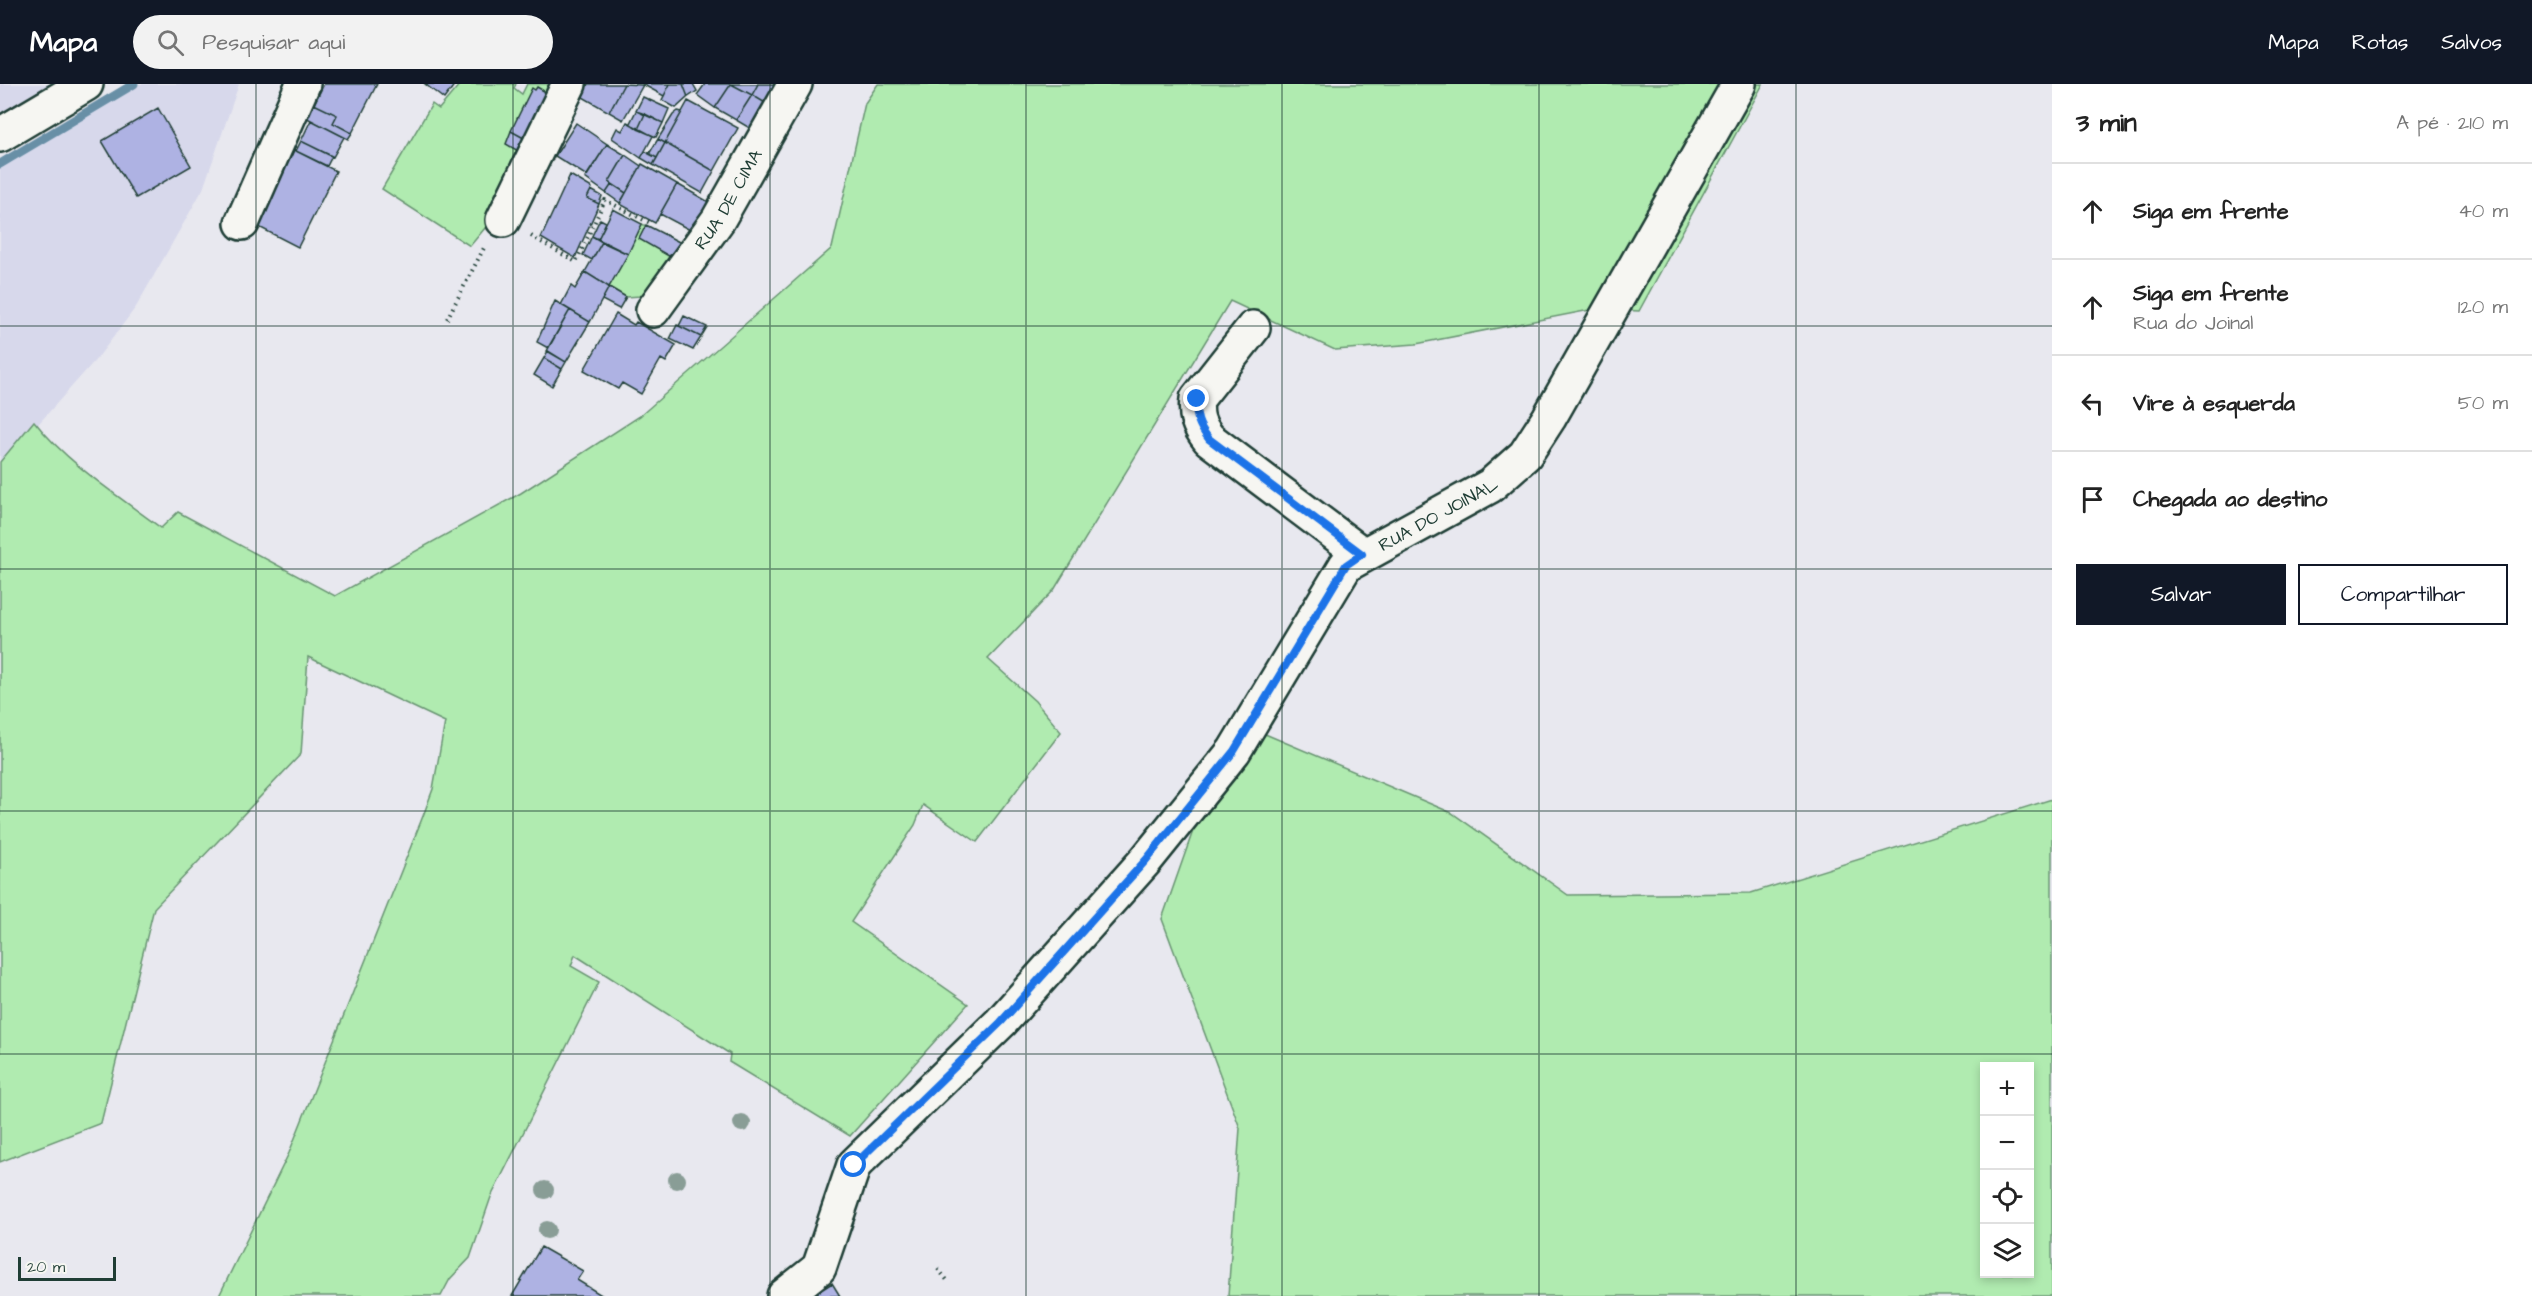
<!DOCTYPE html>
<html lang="pt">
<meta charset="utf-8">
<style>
body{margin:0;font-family:"Architects Daughter",sans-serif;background:#f2f2f2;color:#222}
.controls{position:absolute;right:18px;bottom:18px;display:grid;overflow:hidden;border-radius:0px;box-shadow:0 3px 9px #0003}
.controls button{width:54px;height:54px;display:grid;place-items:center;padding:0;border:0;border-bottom:2px solid #e0e0e0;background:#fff;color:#222;font:30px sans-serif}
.scale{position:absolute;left:18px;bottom:15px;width:98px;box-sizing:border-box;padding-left:6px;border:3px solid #1f3d34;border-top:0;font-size:16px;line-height:21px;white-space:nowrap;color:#1f3d34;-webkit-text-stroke:4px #f6f6f2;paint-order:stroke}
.stop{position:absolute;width:18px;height:18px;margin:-14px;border:4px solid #1a73e8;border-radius:50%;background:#fff}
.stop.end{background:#1a73e8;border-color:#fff;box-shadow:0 2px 6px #0008}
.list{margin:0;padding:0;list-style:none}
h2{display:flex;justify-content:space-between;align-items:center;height:78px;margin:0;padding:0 24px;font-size:26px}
h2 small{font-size:20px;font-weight:400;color:#767676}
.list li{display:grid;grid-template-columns:39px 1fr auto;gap:18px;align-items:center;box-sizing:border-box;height:96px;padding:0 24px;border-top:2px solid #e0e0e0}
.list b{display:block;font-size:22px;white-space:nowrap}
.list p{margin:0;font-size:20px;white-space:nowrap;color:#767676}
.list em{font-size:20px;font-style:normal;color:#767676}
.actions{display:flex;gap:12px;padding:18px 24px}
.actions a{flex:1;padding:14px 0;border:2px solid #111827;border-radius:0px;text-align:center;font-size:21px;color:#111827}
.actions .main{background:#111827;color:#fff}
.icon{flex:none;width:33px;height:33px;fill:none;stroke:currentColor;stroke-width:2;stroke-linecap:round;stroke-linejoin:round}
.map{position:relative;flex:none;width:2052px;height:1212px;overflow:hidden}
header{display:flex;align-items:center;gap:36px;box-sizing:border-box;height:84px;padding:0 30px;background:#111827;color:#fff}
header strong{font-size:28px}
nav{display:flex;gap:33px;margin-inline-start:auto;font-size:21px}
.search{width:420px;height:54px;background:#f2f2f2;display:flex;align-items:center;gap:15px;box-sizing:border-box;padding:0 21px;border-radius:33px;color:#767676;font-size:22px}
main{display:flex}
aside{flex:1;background:#fff}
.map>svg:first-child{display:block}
.built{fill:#d7d8eb}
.green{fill:#b0ebb0;stroke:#689472;stroke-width:1.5;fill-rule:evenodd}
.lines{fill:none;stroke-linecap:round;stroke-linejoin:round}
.stream{stroke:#678fa6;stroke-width:9}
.building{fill:#aeb2e3;stroke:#1f3d34;stroke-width:1.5}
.minor-casing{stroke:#1f3d34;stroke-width:38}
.path{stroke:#1f3d34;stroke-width:4;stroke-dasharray:1.5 4.5;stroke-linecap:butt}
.minor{stroke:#f6f6f2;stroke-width:33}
.tree{fill:#899d96}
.route{stroke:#1a73e8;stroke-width:8}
.grid{fill:none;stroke:#1f3d34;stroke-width:1.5;stroke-opacity:0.55}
.labels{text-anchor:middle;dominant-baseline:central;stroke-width:4.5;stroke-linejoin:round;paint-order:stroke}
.street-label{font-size:18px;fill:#1f3d34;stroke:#f6f6f2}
</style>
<header>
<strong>Mapa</strong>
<div class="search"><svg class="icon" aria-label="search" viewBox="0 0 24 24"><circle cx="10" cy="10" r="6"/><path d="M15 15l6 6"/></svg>Pesquisar aqui</div>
<nav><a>Mapa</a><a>Rotas</a><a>Salvos</a></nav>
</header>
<main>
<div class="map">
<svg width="2052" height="1212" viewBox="0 0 2052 1212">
<rect width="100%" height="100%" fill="#e8e8ef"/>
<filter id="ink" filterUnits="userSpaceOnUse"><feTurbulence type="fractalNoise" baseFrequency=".0167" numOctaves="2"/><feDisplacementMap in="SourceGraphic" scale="12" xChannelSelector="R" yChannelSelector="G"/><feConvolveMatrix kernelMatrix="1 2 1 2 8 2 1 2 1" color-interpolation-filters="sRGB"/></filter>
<g filter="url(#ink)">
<!-- built -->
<path class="built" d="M0,0H50L0,30Z
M129,0H239L203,105L136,223L99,272L0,383V78Z"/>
<!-- green -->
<path class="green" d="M460,0H516L514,4L522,10L527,0H563L495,132L470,162L382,105L432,20L439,25Z
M878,0H1763L1639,227L1595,225L1416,260L1335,266L1230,217L1054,506L988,575L1035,617L1061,648L977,758L923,721L915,741L851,838L968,920L850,1052L729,978L730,970L575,871L571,882L599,898L491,1113L470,1174L450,1195L441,1212H219L289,1069L423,732L433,705L445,638L308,573L301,670L154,824L101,1039L0,1078V378L34,337C68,380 117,411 161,444L178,428L335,512L521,409L640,332L832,164L865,19Z
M642,140L687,162L641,212L626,213L609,203Z
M1232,636L1452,729L1568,811L1751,809L2052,715V1212H1228L1240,1044L1162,835ZM1984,982H2030V1190H1984Z"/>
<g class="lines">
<!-- stream -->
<path class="stream" d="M0,80L134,0"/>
</g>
<!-- building -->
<path class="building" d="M324,0H377L352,49L333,39L337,31L314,20Z
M425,0H455L444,15Z
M588,0H624L609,28L581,12Z
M624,0L643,1L623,36L609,28Z
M642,0H670L664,12Z
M670,0H683L688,13L676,24L662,16Z
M683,0H693L697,7L688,13Z
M705,0H731L715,24L697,11Z
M731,0L752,11L736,36L715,24Z
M731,0H758L752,11Z
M758,0H783L772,23L752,11Z
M537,3L556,14L533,59L511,47L532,4L535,6Z
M752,11L772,23L758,49L736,36Z
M643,13L669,25L663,39L636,27Z
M688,17L738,44L714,87L665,59Z
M314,20L337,31L333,39L352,49L348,55L307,34Z
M158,24L191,82L136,114L102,57Z
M636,27L645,30L638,45L630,39Z
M678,27L682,28L665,59L658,55L673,31Z
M645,30L663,39L656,53L638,45Z
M311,36L344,53L333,73L301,57Z
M627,38L653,52L641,74L612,54L617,44L622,47Z
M576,39L607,60L587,92L555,72Z
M511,47L533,59L525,71L506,60Z
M658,55L665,59L657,74L649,70Z
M301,57L332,72L327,82L296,67Z
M665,59L714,87L702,109L653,81Z
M607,60L625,71L609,98L612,100L606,109L585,94Z
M294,66L336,87L298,163L255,141Z
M645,67L657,74L653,81L641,74Z
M625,71L641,82L626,109L609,98Z
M642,80L677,100L655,139L620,120Z
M570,91L592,104L587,114L599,120L575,174L541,154Z
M612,100L626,109L620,119L606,109Z
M677,100L714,121L692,147L660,130Z
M591,106L602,112L599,120L587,114Z
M613,125L642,140L628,170L598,155Z
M600,135L606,138L598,155L592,152Z
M646,141L687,162L674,175L639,155Z
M592,152L602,158L592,176L583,171Z
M602,158L628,170L609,203L585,188Z
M585,188L609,203L590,238L561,221L571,202L575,205Z
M609,203L626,213L619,225L602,216Z
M555,217L570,226L548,264L537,258Z
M570,226L590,238L566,278L547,267Z
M616,230L634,241L636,238L676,261L666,278L661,275L641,310L622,299L618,305L584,286Z
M684,232L707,243L701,253L679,242Z
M677,241L701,253L693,266L670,255Z
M548,267L566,278L562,285L544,274Z
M544,274L562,285L552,302L534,291Z
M541,1163L583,1187L577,1196L603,1212H512Z
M832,1199L840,1212H812Z"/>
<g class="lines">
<!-- minor casing -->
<g class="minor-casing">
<g id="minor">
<path d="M0,51L86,0"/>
<path d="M503,136L569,0"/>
<path d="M242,139L303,0"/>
<path id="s1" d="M653,226L718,136L795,0"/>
<path d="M1253,244L1197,315C1195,332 1198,341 1209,355L1362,470"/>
<path id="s2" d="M784,1212L819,1184L854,1081L1001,938L1146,776L1234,667L1346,481L1490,402L1525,371L1549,334L1739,0"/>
</g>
</g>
<!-- path -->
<path class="path" d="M531,152L576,178L605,116L650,139
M447,235L485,162
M938,1185L947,1196"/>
<!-- minor -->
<use href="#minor" class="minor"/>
</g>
<!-- trees -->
<g class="tree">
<circle cx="742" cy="1039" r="9"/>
<circle cx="677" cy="1096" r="9"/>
<circle cx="545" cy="1106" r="9"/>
<circle cx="547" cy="1146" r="9"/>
</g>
</g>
<g class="lines" filter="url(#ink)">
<!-- route -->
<path class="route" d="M854,1081L1001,938L1146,776L1234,667L1346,481L1362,470L1209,355C1198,341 1195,332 1197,315"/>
</g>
<!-- grid -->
<path class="grid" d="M256,0V1212M513,0V1212M770,0V1212M1026,0V1212M1282,0V1212M1539,0V1212M1796,0V1212M0,242H2052M0,485H2052M0,727H2052M0,970H2052"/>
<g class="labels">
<!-- street labels -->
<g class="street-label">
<text stroke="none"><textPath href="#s1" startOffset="134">RUA DE CIMA</textPath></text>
<text stroke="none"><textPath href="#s2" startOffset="1038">RUA DO JOINAL</textPath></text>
</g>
</g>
</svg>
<div class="controls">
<button>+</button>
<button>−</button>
<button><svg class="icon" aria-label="locate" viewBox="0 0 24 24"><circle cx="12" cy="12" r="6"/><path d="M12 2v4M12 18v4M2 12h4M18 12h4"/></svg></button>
<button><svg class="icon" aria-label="layers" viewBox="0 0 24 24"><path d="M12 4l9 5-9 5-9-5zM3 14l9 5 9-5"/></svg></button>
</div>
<div class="scale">20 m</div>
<div class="stop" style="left:854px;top:1081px"></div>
<div class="stop end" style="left:1197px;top:315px"></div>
</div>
<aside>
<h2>3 min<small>A pé · 210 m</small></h2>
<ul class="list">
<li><svg class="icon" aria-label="ahead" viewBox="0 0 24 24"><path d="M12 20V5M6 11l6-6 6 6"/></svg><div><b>Siga em frente</b></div><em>40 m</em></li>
<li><svg class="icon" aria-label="ahead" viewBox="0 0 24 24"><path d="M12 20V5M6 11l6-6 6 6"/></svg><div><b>Siga em frente</b><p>Rua do Joinal</p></div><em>120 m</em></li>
<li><svg class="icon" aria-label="left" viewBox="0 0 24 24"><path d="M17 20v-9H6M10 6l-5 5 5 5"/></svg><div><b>Vire à esquerda</b></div><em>50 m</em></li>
<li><svg class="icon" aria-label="arrive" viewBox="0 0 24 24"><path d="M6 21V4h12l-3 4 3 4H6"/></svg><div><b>Chegada ao destino</b></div></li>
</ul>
<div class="actions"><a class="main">Salvar</a><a>Compartilhar</a></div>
</aside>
</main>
